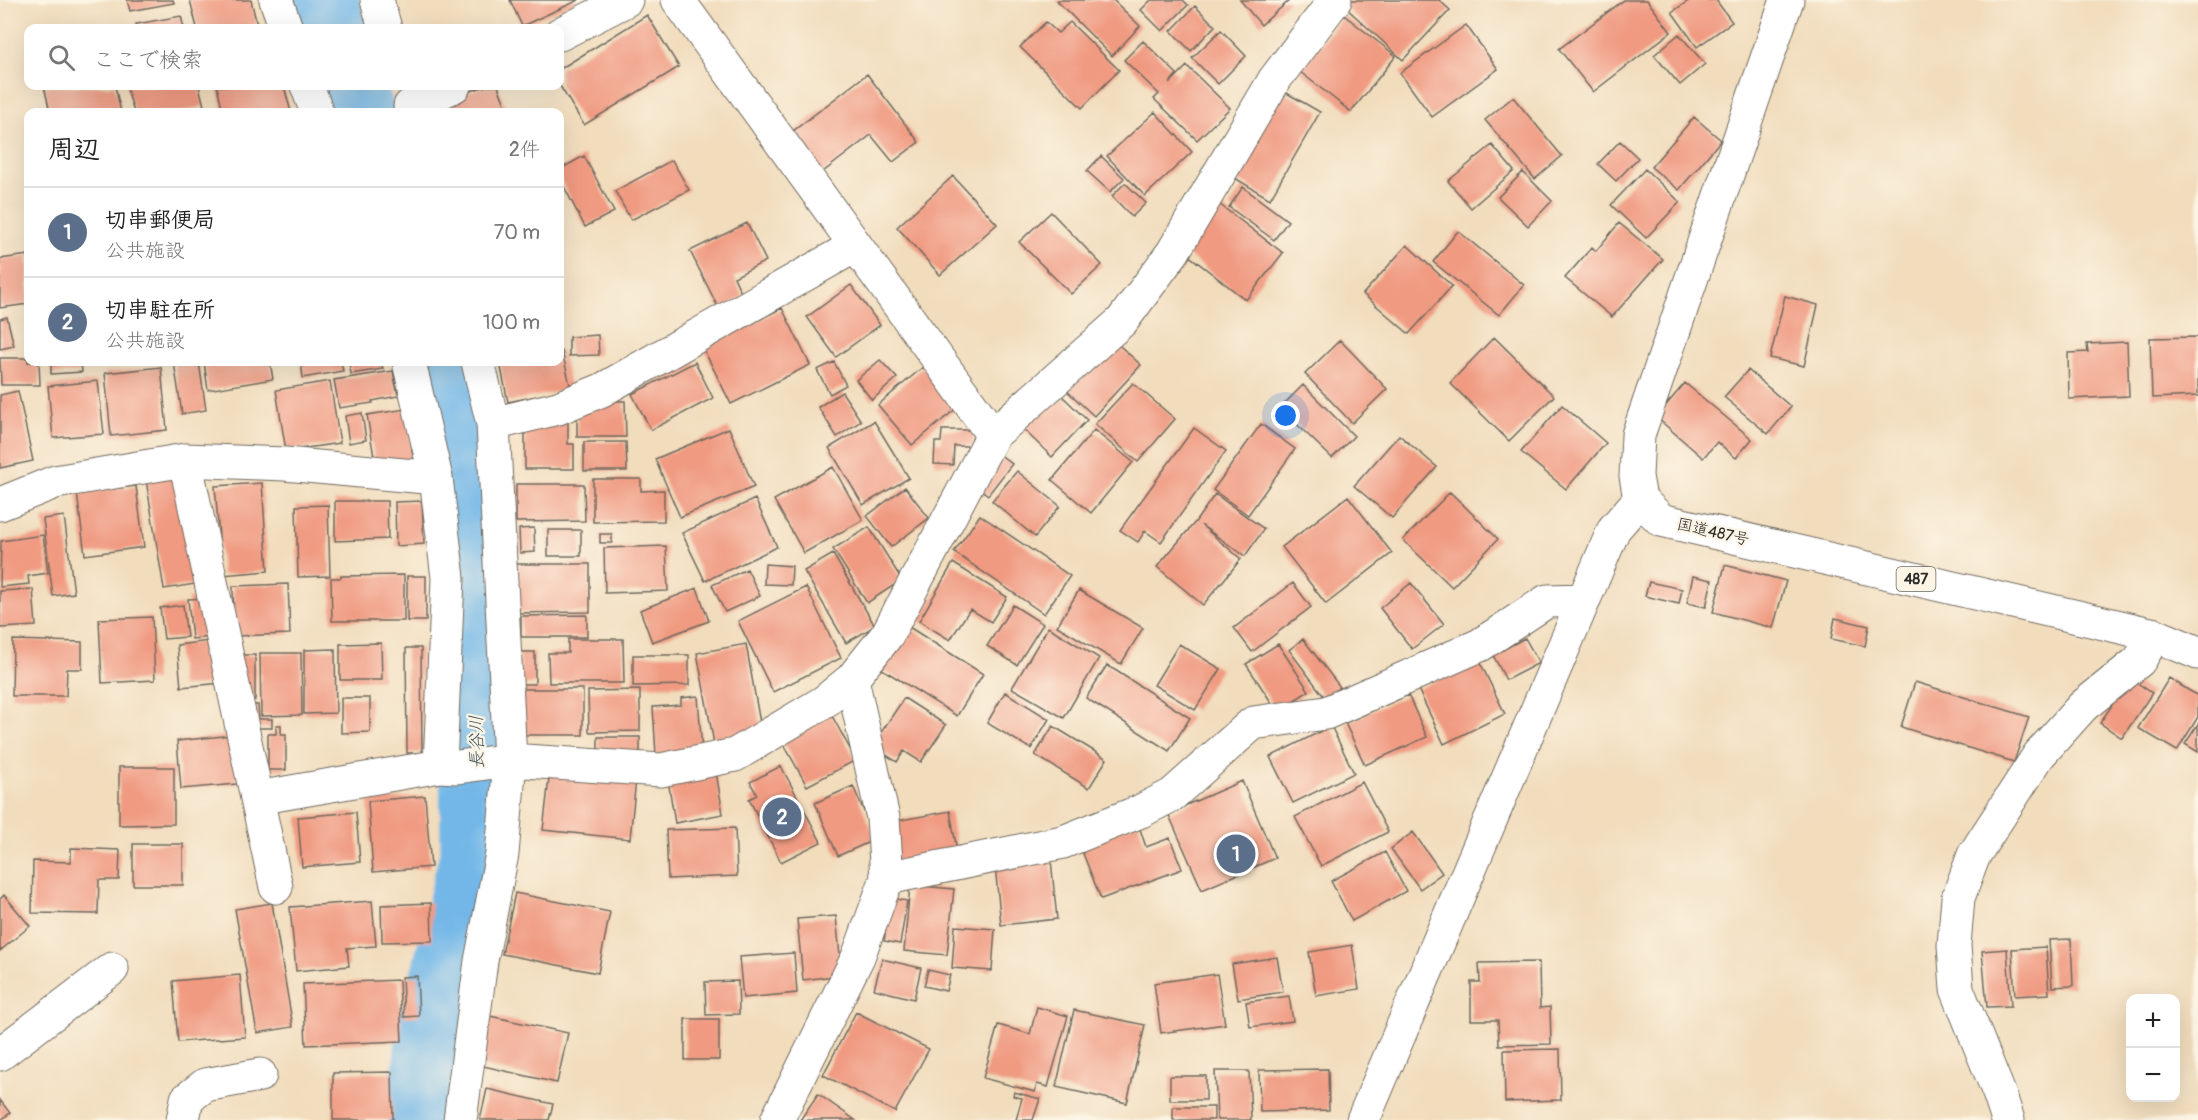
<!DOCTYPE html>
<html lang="ja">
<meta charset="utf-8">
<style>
body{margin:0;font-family:Pangolin,"Klee One",sans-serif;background:#f6f6f6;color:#222}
.controls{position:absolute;right:18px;bottom:18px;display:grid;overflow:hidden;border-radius:12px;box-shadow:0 6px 24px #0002}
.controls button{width:54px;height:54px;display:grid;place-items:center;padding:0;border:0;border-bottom:2px solid #e0e0e0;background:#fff;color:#222;font:30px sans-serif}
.you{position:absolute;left:1286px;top:416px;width:21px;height:21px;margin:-15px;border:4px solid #fff;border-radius:50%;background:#1a73e8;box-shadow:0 0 0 9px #1a73e833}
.badge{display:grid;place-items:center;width:39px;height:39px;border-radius:50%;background:#c8321e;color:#fff;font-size:20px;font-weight:700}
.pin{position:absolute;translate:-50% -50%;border:3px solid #fff;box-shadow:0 2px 6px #0006}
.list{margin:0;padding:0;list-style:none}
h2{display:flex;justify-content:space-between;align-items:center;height:78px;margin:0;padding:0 24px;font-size:26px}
h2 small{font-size:20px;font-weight:400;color:#767676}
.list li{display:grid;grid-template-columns:39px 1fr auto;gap:18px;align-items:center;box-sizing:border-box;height:90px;padding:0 24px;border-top:2px solid #e0e0e0}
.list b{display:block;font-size:22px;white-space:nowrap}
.list p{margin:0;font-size:20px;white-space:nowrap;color:#767676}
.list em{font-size:20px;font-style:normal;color:#767676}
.icon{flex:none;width:33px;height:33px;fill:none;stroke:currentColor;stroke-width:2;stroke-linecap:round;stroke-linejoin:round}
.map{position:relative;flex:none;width:2198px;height:1120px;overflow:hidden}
.search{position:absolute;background:#fff;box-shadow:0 6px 24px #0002;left:24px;top:24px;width:540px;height:66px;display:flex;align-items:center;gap:15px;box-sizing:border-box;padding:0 21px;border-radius:12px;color:#767676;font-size:22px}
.panel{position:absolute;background:#fff;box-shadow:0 6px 24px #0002;left:24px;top:108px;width:540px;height:258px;border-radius:12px}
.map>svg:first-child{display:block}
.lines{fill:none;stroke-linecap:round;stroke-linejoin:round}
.river{stroke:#72b7e8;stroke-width:75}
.building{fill:#f09a81}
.minor-casing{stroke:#70695e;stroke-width:35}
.highway-casing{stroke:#70695e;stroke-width:35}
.minor{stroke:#fff;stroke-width:33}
.highway{stroke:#fff;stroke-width:33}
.labels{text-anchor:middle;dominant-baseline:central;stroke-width:4.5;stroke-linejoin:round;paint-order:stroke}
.shield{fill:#fcf5e5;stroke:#6a6863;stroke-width:1.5}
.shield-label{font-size:15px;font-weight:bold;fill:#2b2b2b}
.street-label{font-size:16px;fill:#2b2b2b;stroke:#fcf5e5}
.water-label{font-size:18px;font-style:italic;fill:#405564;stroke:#fcf5e5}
</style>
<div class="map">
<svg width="2198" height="1120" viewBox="0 0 2198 1120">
<rect width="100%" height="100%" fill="#fcf5e5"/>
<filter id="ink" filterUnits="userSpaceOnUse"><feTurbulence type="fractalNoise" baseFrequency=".0167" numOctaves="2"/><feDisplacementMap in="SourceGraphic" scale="12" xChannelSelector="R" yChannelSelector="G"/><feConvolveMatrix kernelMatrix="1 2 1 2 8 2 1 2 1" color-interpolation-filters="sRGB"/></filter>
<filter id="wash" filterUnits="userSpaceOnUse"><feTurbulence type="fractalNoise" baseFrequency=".008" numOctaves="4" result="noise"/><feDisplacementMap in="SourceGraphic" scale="24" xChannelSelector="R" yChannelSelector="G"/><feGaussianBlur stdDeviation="1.35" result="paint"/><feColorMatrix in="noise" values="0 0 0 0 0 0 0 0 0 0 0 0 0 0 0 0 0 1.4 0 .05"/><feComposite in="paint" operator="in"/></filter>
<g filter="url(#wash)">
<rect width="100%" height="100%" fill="#f1dcbc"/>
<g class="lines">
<!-- river -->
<path class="river" d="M320,0L329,28
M348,86L357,112
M425,1120L433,1041L478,852L475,547L460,416L441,362"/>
</g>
<g id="blocks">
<!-- building -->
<path class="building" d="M127,0H173L174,3L130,11Z
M190,0H251L257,25L242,28H197Z
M510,0H579L522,26Z
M1058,0H1113L1140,26L1112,56L1057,1Z
M1151,0H1183L1188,5L1162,31L1141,10Z
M1240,0H1290L1261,25Z
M1350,0H1439L1450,10L1403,60L1344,6Z
M1624,0H1647L1671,32L1593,92L1559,49Z
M1690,0H1716L1732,22L1697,47L1672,12Z
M1195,6L1215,26L1191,51L1171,31Z
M647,15L679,67L584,125L560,86V69Z
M1344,15L1396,56L1351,112L1299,71Z
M181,16L184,28H137L136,24Z
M1046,22L1058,33L1070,22L1119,70L1082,108L1020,47Z
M1466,25L1498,69L1432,117L1400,73Z
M1221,30L1246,56L1218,84L1192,58Z
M1679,34L1705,64L1680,85L1654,55Z
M1143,41L1177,74L1169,84L1187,66L1230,108L1197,140L1154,99L1159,94L1124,60Z
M867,74L919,142L893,162L871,135L819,175L788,135Z
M44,86H115L121,112H50Z
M126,86H199L204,106L180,112H134Z
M217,86H284L291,112H223Z
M486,86H498L508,112H439L436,102Z
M1283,91L1320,112L1270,199L1233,177Z
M1513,97L1562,156L1535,179L1485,120Z
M1155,112L1192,152L1145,196L1107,156Z
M1694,117L1721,140L1679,190L1651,167Z
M1620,141L1638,158L1616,181L1598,164Z
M1492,145L1514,171L1471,208L1448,181Z
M584,156L614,212L585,227L560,179V169Z
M1101,156L1124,178L1110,192L1087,171Z
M672,160L689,190L631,220L615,191Z
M1645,169L1680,202L1646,238L1611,205Z
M1523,172L1552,201L1528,226L1498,197Z
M953,176L997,224L940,275L897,227Z
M1125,183L1146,203L1132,217L1112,196Z
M1243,187L1288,221L1274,240L1229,207Z
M1219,204L1283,253L1246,300L1183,251Z
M1051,212L1102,265L1071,294L1019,242Z
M747,223L766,261L734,277L743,297L719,309L690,251Z
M1619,223L1663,259L1612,317L1565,278L1592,247L1596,251Z
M1458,231L1524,285L1499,315L1433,262Z
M1407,245L1452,286L1409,334L1363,294Z
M28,255V304L0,308V259Z
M851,285L880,325L836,357L807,317Z
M1785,296L1818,305L1804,366L1770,358Z
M782,308L810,365L731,404L703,348Z
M7,317L14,346L0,349V319Z
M598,335L599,355L569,356V337Z
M1110,337L1141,365L1094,416L1064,388Z
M1494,337L1554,396L1509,441L1450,383Z
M2198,337V396L2152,398L2150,338Z
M1340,340L1387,389L1352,423L1305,374Z
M2127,342L2129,396L2069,399L2068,353L2088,352L2087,344Z
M560,351H562L571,389L508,402L500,363L560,362Z
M0,358H28V362H39L40,385H1Z
M880,360L897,378L872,400L856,380Z
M51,362H81L82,372L51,374Z
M174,362H199L206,410L182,414Z
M204,362H270L273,379L208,390Z
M301,362H341L343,371L303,378Z
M349,362H381L383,369L351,374Z
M695,362L713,398L651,430L632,394Z
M834,362L846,385L830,394L817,370Z
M161,367L167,430L111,436L105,373Z
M923,367L957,408L912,445L878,405Z
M1748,370L1791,407L1768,434L1724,397Z
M393,371L398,396L372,401L373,403L339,408L334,380Z
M98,381L104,434L53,438L48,386Z
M330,381L340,443L286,451L276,390Z
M1133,383L1175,419L1138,462L1095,424Z
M1685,383L1752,439L1736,458L1717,442L1703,458L1656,417Z
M1303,385L1354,436L1332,458L1280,408Z
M18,391L33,461L0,468V395Z
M842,392L861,421L837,437L818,407Z
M1058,392L1087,420L1052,457L1022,428Z
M596,401H625L626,437H577V411L596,410Z
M1562,405L1606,443L1566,489L1521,452Z
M406,409L414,463L376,469L367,415Z
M362,413L366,440L349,443L345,416Z
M874,421L909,478L863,505L829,448Z
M525,422H568V444H574V469H525Z
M1261,424L1295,449L1248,515L1213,490Z
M729,428L754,487L680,517L655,459Z
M1194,428L1226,451L1161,542L1145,531L1138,542L1120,530Z
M942,430H974L973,446H954L953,465L934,464L935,442H941Z
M1094,430L1133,462L1091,513L1052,480Z
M1399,435L1437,467L1392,518L1354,486Z
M584,442H626L627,471H584Z
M999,454L1012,464L988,495L975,485Z
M833,467L863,520L804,553L774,500Z
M1017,471L1060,506L1035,537L992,501Z
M184,474L202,583L164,589L146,480Z
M593,479H641V491L664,490V521L593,522Z
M262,483L268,571L222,575L215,486Z
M516,484H584L585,521L516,522Z
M136,486L144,547L85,555L77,493Z
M905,487L929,518L891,547L867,516Z
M1450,492L1498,539L1452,587L1403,540Z
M1215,494L1264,529L1245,556L1201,525L1241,559L1203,605L1157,567L1196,521Z
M1348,496L1392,553L1326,604L1282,547Z
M755,499L777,547L705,581L682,533Z
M335,501H387L388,539L335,541Z
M422,501L424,544L396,546L395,502Z
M328,505L330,576L298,577L296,506Z
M980,515L1070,576L1044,614L954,552Z
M64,516L74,593L53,596L43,519Z
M869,527L902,580L867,603L833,549Z
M534,528L535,552L520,553L519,529Z
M548,530H581V556H548Z
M600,534H612V543H600Z
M43,535L48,573L28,576L29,584L0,587L1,541Z
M666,546L668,591L605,593L604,548Z
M833,554L875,626L846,643L804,571Z
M953,563L1007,597L991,622L970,609L950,640L919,621Z
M513,564H590V612L513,613Z
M765,564L792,566L791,585L764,584Z
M1725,565L1786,581L1773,628L1713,612Z
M747,569L760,596L725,612L712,585Z
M404,575V621H332L331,578H341V576Z
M407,576H426V621H407Z
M1693,576L1712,580L1706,607L1687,603Z
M1649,582L1682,589L1679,604L1645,596Z
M1293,583L1311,607L1252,652L1234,628Z
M1411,583L1444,624L1412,649L1380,608Z
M288,584L290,634L234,636L233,586Z
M806,587L841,658L773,692L738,621Z
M697,588L709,621L652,642L640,610Z
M33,589L36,626L0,628V591Z
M1079,590L1143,628L1121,664L1057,626Z
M207,598L211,637L192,639L188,599Z
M183,605L187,637L164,639L160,608Z
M1013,605L1043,624L1017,665L987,646Z
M587,615V637H521V616Z
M152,617L155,680L102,683L99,619Z
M1835,618L1869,626L1865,646L1831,639Z
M909,627L983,674L957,716L882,669Z
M1048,627L1099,658L1064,718L1012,688Z
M1525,638L1539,663L1506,680L1493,655Z
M568,639H623L624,683H549L548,653H568Z
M1303,639L1340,687L1325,698L1289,650Z
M13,640L82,642V669H67L66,696H12Z
M217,640L222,683L181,687L177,645Z
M381,643L382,680H340V644Z
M746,644L763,740L715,749L697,653Z
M1179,644L1221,669L1195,710L1154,685Z
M1278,644L1309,691L1277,711L1246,664Z
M406,648H421L422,753H407Z
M335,649L336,713L304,714V650Z
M520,652H535V684H520Z
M260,653H301L302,715L261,716Z
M240,655H255V700H240Z
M633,655H689V685L633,686Z
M1479,660L1505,714L1444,744L1418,689Z
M1107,665L1190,718L1169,751L1086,698Z
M2130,678L2152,693L2122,738L2100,723Z
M2169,678L2198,696V717L2177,751L2138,728Z
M1915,682L2029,717L2014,762L1901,727Z
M519,689H583V735H519Z
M640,690V731L589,732L588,691Z
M1005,692L1049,719L1031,749L987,723Z
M1408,695L1427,737L1365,765L1345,723Z
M698,696L702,752L656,755L653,707L681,705V698Z
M341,698H370V732L341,733Z
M904,698L946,725L921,762L904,751L897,762L872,746Z
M247,705H258L259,719H272V728H259Z
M831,714L856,760L807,786L782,741Z
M2198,724V752L2185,744Z
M276,725H281V734H286V770H268V734H276Z
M1053,726L1107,759L1089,788L1035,755Z
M1331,726L1354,773L1293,803L1270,757Z
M232,735L237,784L181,789L177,741Z
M598,737H640V757H598Z
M781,766L821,842L781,862L749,799L757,795L750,782Z
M119,767H174V824L119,825Z
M550,770L636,779L630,839L543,830Z
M716,772L723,814L675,823L668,780Z
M1242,781L1275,858L1202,890L1168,813Z
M1362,782L1388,832L1321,866L1295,817Z
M853,786L876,839L838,856L815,803Z
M425,796L431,867L373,872L368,801Z
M950,811L957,851L897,862L890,822Z
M356,812L360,862L302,867L298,817Z
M1138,823L1146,847L1170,838L1182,869L1101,899L1080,846Z
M735,828L737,876L668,879L666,830Z
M1413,832L1442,873L1420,889L1391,849Z
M133,844H183V885H133Z
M71,848L120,850L119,880H99L98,914L32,913L33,861L71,862Z
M1385,852L1406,891L1352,921L1331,881Z
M1051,860L1057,919L1001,925L995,866Z
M910,885L954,889L947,955L904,951Z
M515,893L610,912L598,973L502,954Z
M4,895L30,926L0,951V899Z
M891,898L907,901L900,944L884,941Z
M372,901L376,946L347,948L349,966L296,971L290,907Z
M272,903L293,1027L257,1033L235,909Z
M431,903L432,941L382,942L381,905Z
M836,916L842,975L803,980L797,919Z
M955,926L995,929L992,971L952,968Z
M2071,939L2073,986L2052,987L2049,940Z
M1352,945L1359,989L1316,996L1309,952Z
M2046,947L2049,994L2015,996L2012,949Z
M2007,949L2011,1006L1987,1007L1982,951Z
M794,953L797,993L743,998L739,957Z
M1277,957L1283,992L1238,999L1232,964Z
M882,959L921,968L914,999L874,989Z
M1539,962L1540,1008L1550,1007L1551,1044L1499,1045L1498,1020H1471V982H1480L1479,963Z
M928,970L950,975L946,991L924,986Z
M1217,974L1225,1024L1161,1033L1154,983Z
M240,975L245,1037L178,1042L173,981Z
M417,976L419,1016L404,1017L402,977Z
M399,980L402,1041L306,1045L303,984Z
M738,981L739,1014L706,1015L705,982Z
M1289,996L1293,1021L1250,1027L1246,1002Z
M1037,1007L1068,1016L1048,1087L1037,1084L1035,1092L983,1078L998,1025L1030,1034Z
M1074,1010L1145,1025L1127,1103L1056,1087Z
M856,1012L929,1049L895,1112L823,1075Z
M490,1016L568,1033L557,1083L479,1065Z
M685,1019H719V1060H685Z
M1560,1049L1561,1100L1505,1102L1504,1050Z
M1328,1069L1329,1110L1260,1112L1259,1070Z
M1215,1071H1249L1251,1120H1217Z
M392,1072L393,1120H333V1073Z
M1170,1076H1206V1100H1170Z
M487,1089L553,1104L549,1120H480Z
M1014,1092L1040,1099L1033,1120H1016L1022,1098L1013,1096Z
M818,1094L855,1120H800Z
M0,1100L10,1113L1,1120H0Z
M1173,1107H1214V1120H1173Z"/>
</g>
</g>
<g filter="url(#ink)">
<use href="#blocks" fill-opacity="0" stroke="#70695e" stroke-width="1.5"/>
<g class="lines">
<!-- minor casing -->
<g class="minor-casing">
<path id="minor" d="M276,0L286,28
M377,0L385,28
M678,0L993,435
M560,34L626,0
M307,86L317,112
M410,106L454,86
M409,362L436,478L448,578L440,766L457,767L510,760L661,770L735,755L824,702L852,679L887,635L993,435L1122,321L1173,252L1275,79L1335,0
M493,424L558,408L602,390L855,246
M185,460L276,887
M0,504L55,482L185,460L285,464L436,478
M257,798L440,766
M887,878L1063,842L1141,811L1172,795L1253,723L1326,713L1480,645L1547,601L1584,600
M0,1054L112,969
M183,1120L187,1099L205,1085L260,1075
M460,1120L481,961L502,854L510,760L493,424L478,362
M777,1120L858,957L887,878L883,818L852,679
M1363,1120L1614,529L1640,499
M2008,1120L1999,1093L1957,989L1954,945L1958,898L1974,855L2039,755L2083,706L2139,661L2155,635"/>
</g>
<!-- highway casing -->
<g class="highway-casing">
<path id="highway" d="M1787,0L1638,435L1636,476L1640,499L1661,520L2155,635L2198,653"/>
</g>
<!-- minor -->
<use href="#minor" class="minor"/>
<!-- highway -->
<use href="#highway" class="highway"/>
</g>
</g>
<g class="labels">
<!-- shield labels -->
<rect class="shield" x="1896.5" y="567" width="39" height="24" rx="4.5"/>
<g class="shield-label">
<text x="1916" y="579">487</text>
</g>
<!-- street labels -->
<g class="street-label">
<text transform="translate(1713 532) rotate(13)">国道487号</text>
</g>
<!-- water labels -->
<g class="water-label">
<text transform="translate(477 742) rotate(-91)">長谷川</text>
</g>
</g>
</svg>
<div class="controls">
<button>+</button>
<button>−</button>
</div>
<div class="you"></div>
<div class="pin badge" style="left:1236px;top:854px;background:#5c6f8a">1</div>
<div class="pin badge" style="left:782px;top:817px;background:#5c6f8a">2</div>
<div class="search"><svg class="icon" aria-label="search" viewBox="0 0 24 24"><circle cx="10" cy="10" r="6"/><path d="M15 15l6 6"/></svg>ここで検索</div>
<section class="panel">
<h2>周辺<small>2件</small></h2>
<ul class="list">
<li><span class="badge" style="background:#5c6f8a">1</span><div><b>切串郵便局</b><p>公共施設</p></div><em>70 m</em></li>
<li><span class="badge" style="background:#5c6f8a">2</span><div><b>切串駐在所</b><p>公共施設</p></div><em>100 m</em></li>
</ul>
</section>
</div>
